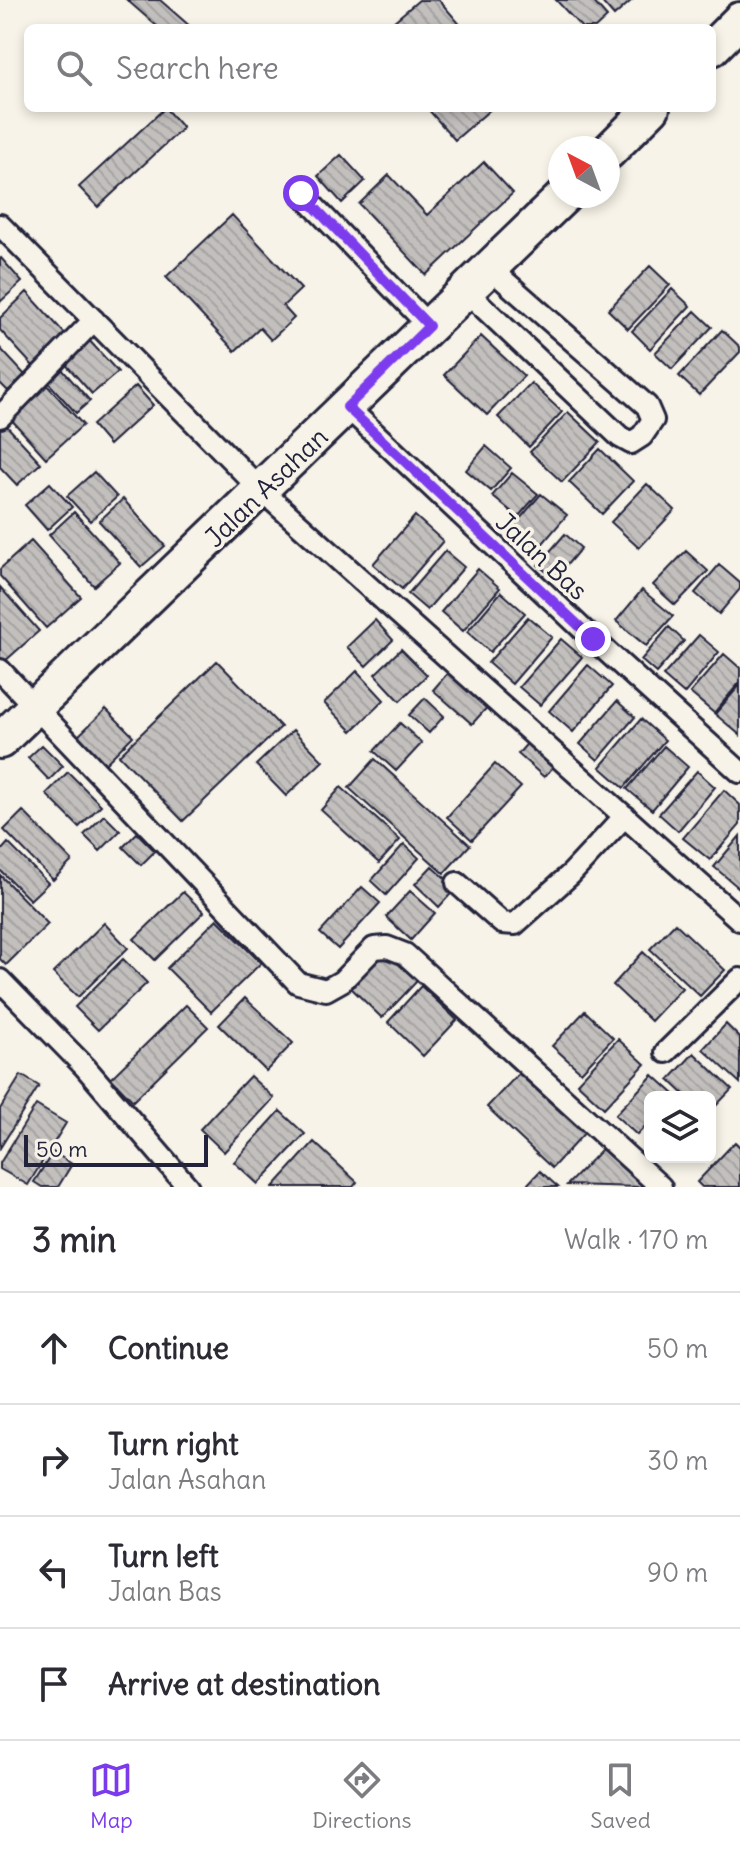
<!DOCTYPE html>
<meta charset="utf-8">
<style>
body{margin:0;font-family:Delius,sans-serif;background:#f7f7f7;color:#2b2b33}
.controls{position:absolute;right:24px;bottom:24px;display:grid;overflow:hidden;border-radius:12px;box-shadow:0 4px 12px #0003}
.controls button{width:72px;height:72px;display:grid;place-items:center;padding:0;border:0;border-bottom:2px solid #e1e1e2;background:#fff;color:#2b2b33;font:40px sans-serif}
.compass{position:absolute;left:548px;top:136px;width:72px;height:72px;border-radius:50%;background:#fff;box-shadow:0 4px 12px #0003;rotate:319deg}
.scale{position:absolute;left:24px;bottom:20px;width:184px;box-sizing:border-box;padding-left:8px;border:4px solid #22223b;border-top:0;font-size:22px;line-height:28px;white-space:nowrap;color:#22223b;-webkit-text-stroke:6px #f7f3e8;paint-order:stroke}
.stop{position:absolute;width:24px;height:24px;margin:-18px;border:6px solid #7c3aed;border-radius:50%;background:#fff}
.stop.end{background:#7c3aed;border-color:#fff;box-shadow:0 2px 8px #0008}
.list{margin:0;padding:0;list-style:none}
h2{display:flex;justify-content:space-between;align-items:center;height:104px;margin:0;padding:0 32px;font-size:34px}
h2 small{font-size:26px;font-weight:400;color:#7c7c81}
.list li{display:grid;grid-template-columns:52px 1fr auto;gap:24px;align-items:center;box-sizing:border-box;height:112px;padding:0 32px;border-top:2px solid #e1e1e2}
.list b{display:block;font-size:30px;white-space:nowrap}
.list p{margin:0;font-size:26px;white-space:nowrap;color:#7c7c81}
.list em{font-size:26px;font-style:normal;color:#7c7c81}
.icon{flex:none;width:44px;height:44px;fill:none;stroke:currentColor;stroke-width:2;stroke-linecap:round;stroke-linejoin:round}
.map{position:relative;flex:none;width:740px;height:1187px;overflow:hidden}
.search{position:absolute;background:#fff;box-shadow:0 4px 12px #0003;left:24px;right:24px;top:24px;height:88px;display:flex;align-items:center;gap:20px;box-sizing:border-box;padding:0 28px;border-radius:12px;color:#7c7c81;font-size:30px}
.sheet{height:552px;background:#fff}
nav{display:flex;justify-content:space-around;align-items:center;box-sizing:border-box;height:112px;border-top:2px solid #e1e1e2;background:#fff;font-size:22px;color:#7c7c81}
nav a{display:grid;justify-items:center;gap:4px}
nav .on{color:#7c3aed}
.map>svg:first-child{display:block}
.building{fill:url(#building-back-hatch);stroke:#22223b;stroke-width:2}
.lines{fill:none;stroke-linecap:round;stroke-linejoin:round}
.street-casing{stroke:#22223b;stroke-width:26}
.primary-casing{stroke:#22223b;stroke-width:40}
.street{stroke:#f7f3e8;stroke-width:20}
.primary{stroke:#f7f3e8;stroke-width:34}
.route{stroke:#7c3aed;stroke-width:10}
.labels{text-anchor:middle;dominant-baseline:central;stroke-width:7;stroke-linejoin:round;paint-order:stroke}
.street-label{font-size:26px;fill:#22223b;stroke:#f7f3e8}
</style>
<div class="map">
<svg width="740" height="1187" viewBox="0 0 740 1187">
<defs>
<pattern id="building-back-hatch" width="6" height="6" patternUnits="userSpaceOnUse" patternTransform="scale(2)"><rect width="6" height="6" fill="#c2bfbd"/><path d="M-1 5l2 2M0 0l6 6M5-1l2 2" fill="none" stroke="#a6a4a3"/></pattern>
</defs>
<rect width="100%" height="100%" fill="#f7f3e8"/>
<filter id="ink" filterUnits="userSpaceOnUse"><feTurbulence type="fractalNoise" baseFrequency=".0125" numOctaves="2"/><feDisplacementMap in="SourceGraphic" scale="16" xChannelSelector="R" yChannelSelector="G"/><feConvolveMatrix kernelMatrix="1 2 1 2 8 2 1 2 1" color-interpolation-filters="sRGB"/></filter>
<g filter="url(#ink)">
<!-- building -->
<path class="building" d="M127,0H160L192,28H159Z
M419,0H439L463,28H386Z
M556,0H592L607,17L595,28H582Z
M600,0H632L614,16Z
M165,108L183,128L98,207L79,187Z
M427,108H492L455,140Z
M341,155L365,181L342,203L318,176Z
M484,162L513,193L426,275L359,204L389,175L427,215Z
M232,215L301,289L283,306L294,318L271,340L260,328L235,351L166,277Z
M1,258L22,282L0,302V259Z
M650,266L670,285L628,329L608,310Z
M672,289L690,306L650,349L632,331Z
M27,292L66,335L33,366L0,330V318Z
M695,311L712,327L672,369L655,353Z
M722,330L740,347V352L699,395L679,376Z
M481,336L524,376L487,415L444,375Z
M87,338L118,372L92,394L62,360Z
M0,348L25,375L8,391L0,383Z
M60,367L90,401L76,413L46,380Z
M531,383L562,412L529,447L498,417Z
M46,384L83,425L46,458L9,417Z
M136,386L153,405L109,445L92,425Z
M568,412L600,442L562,482L530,452Z
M5,424L41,463L17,485L0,467V428Z
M486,446L511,468L491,491L466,470Z
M600,449L633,481L602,514L569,482Z
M94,472L117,497L90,521L67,496Z
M512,473L538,494L518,517L492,496Z
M50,483L72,507L47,530L25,505Z
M647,484L675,510L639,548L611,522Z
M541,494L567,515L538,549L513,527Z
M123,499L165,546L141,567L99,521Z
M74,512L120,563L94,586L49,535Z
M415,516L443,541L402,589L373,564Z
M565,534L581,548L555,579L538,565Z
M31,541L81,597L46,628L0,576V569Z
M445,551L464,567L427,610L408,594Z
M686,551L708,571L675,605L653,585Z
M719,565L740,583V589L719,614L695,593Z
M478,569L500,588L463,631L441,612Z
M0,587L39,631L4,662L0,657Z
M642,590L673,616L646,646L616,621Z
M501,592L525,613L490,652L467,632Z
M528,617L552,637L512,684L488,663Z
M375,620L393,640L366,666L347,647Z
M669,627L684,641L656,673L641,660Z
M699,635L719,652L684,694L663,676Z
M561,639L582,657L540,705L519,687Z
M401,649L427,675L400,701L375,674Z
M724,654L740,668V682L714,713L690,693Z
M217,661L281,727L183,821L119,755Z
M588,665L612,686L573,732L549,711Z
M452,668L491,703L472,724L433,690Z
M357,671L384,700L352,731L324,703Z
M740,685V735L715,714Z
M425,698L444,716L429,733L409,715Z
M617,701L635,717L598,760L580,744Z
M106,709L133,736L103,766L76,738Z
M641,719L665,740L624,788L600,767Z
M400,723L422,743L396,771L374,751Z
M293,730L323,761L286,796L256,765Z
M530,740L556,764L544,777L518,754Z
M42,745L63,766L49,780L28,758Z
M664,746L688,767L652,810L627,789Z
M375,759L470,845L444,873L349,788Z
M495,764L521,787L472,840L447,817Z
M697,771L715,787L678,831L659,814Z
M68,772L101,805L79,827L46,794Z
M341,787L400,840L379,863L321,810Z
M724,790L740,805V825L710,860L683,838Z
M23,811L72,861L53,880L4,830Z
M104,815L120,831L100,851L84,835Z
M137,833L155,851L141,865L123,847Z
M740,836V887L739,888L714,867Z
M8,843L48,883L30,900L0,870V852Z
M404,844L419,858L386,895L371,881Z
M432,866L456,888L439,907L415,884Z
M0,875L48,924L6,965L0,959Z
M362,887L380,903L338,949L320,933Z
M410,891L435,913L411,940L386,917Z
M183,892L204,912L155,960L134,939Z
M217,919L261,963L211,1012L167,968Z
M104,923L128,948L78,997L53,973Z
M675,923L725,970L700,996L650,949Z
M386,951L417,981L382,1018L351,988Z
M643,952L682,988L651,1021L613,985Z
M123,959L147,983L98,1030L75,1007Z
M421,986L457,1020L423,1056L388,1022Z
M245,998L293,1043L266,1071L219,1025Z
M186,1005L208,1027L133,1101L111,1078Z
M585,1011L613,1038L581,1072L552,1046Z
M726,1024L740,1038V1083L703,1049Z
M618,1039L645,1064L604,1108L577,1083Z
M694,1053L732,1089L710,1112V1097H687L669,1080Z
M524,1068L589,1128L552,1168L487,1107Z
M21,1075L39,1086L0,1148V1109Z
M653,1075L675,1095L650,1097V1121L637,1135L615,1115Z
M250,1076L274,1098L224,1152L200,1129Z
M36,1105L66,1123L28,1185L0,1169V1163Z
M280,1111L305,1134L258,1184L234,1162Z
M314,1142L357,1182L353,1187H273Z
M735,1142L740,1147V1187H702L697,1182Z
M603,1148L643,1186L642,1187L567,1185Z
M53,1152L72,1164L58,1187H42L34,1182Z
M540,1171L558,1187H525Z"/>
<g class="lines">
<!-- street casing -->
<g class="street-casing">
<path id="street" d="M301,193L429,326
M0,225L262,491L740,920
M466,291L620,437L631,443L642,436L653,420L647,406L491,269
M347,407L593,639L740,772
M0,417L94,320
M0,670L298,983L326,990L342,981L374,948L387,947L405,954L661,1187
M457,883L502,923L515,924L571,874L625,816
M0,980L85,1067L188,1187
M666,1052L740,979"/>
</g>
<!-- primary casing -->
<g class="primary-casing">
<path id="primary" d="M712,48L740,20
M608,152L652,108
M0,741L564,196"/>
</g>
<!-- street -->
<use href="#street" class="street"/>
<!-- primary -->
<use href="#primary" class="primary"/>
</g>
</g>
<g class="lines" filter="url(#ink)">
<!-- route -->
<path class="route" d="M301,193L429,326L347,407L593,639"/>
</g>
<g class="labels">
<!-- street labels -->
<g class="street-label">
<text transform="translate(266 487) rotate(-44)">Jalan Asahan</text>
<text transform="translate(542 556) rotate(43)">Jalan Bas</text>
</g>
</g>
</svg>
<div class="controls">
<button><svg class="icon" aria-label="layers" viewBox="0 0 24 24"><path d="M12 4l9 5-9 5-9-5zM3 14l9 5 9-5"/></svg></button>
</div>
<svg class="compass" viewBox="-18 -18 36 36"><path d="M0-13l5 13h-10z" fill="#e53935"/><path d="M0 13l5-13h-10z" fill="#7c7c81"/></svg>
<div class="scale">50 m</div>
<div class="stop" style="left:301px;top:193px"></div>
<div class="stop end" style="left:593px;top:639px"></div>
<div class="search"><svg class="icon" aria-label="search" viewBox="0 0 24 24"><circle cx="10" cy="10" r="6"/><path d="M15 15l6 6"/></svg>Search here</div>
</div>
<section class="sheet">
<h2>3 min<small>Walk · 170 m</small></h2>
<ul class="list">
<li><svg class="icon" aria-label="ahead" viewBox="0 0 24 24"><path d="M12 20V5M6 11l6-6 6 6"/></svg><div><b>Continue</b></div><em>50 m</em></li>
<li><svg class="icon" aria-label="right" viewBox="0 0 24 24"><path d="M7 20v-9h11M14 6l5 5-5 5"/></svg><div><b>Turn right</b><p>Jalan Asahan</p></div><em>30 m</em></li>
<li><svg class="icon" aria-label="left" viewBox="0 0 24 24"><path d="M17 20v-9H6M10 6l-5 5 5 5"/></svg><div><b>Turn left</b><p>Jalan Bas</p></div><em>90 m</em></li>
<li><svg class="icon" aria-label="arrive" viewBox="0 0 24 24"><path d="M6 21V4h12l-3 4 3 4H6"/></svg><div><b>Arrive at destination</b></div></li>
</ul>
</section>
<nav>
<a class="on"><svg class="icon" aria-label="map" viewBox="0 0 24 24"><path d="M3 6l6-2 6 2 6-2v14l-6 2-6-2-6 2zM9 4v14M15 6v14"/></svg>Map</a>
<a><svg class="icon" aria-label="directions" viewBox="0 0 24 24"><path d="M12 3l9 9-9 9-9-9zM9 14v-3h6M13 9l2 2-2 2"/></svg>Directions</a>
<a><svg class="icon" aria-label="saved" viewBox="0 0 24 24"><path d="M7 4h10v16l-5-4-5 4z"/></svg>Saved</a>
</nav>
